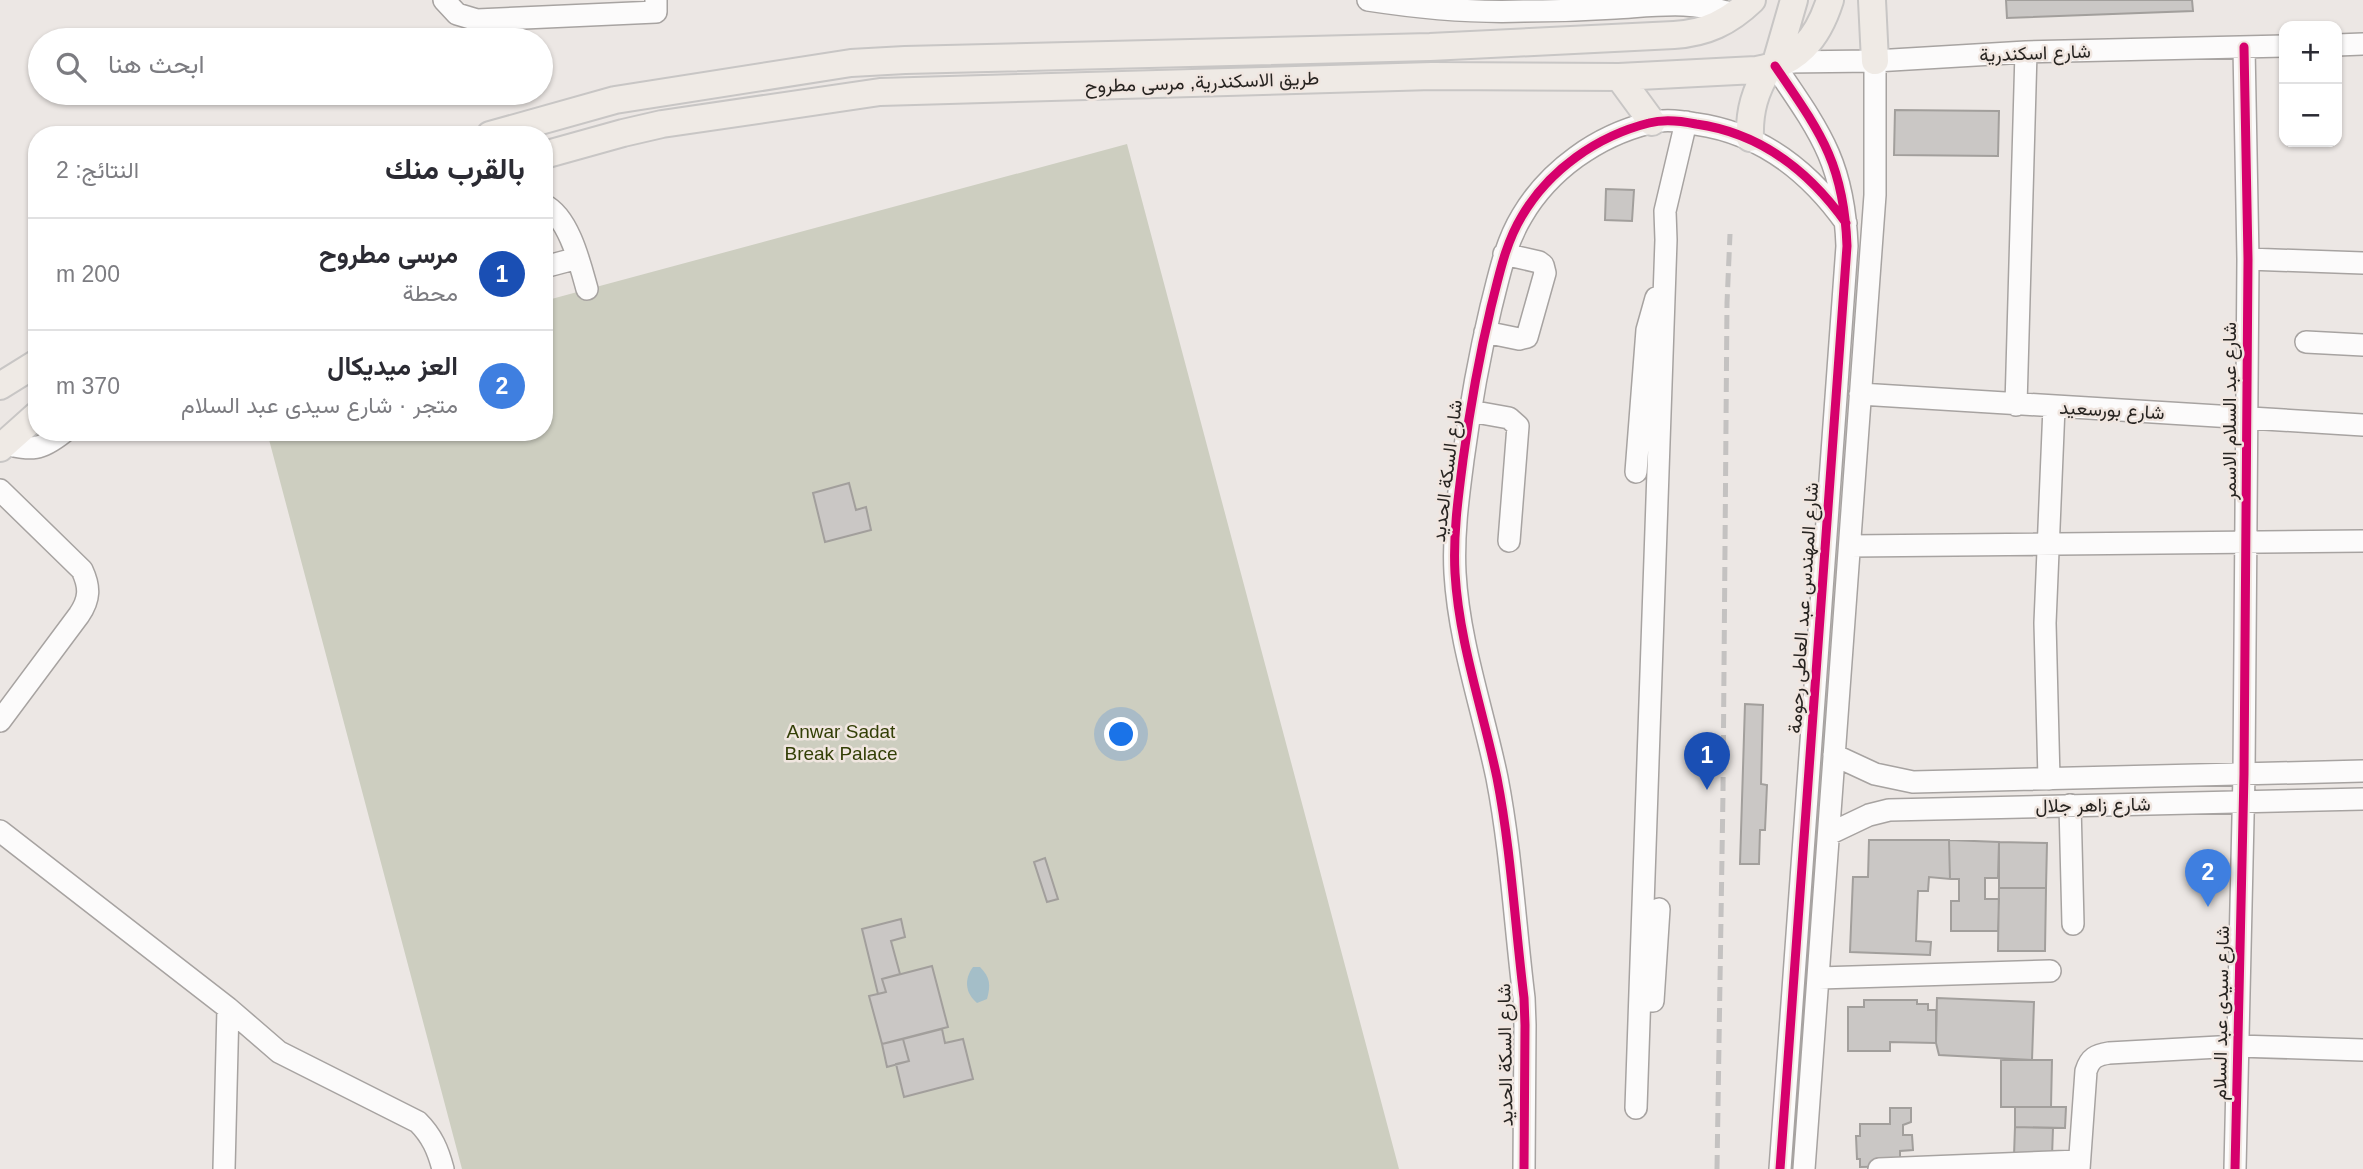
<!DOCTYPE html>
<html lang="ar">
<meta charset="utf-8">
<style>
body{margin:0;font-family:Helvetica,Vazirmatn,sans-serif;background:#f2f2f3;color:#2b2b33;direction:rtl}
.controls{position:absolute;right:21px;top:21px;display:grid;overflow:hidden;border-radius:14px;box-shadow:0 2px 5px #0004}
.controls button{width:63px;height:63px;display:grid;place-items:center;padding:0;border:0;border-bottom:2px solid #e1e1e2;background:#fff;color:#2b2b33;font:35px sans-serif}
.you{position:absolute;left:1122px;top:735px;width:24px;height:24px;margin:-18px;border:5px solid #fff;border-radius:50%;background:#1a73e8;box-shadow:0 0 0 10px #1a73e833}
.badge{display:grid;place-items:center;width:46px;height:46px;border-radius:50%;background:#6c6865;color:#fff;font-size:23px;font-weight:700}
.pin{position:absolute;translate:-50% -58px;filter:drop-shadow(0 2px 4px #0008)}
.pin::after{content:'';position:absolute;top:37px;width:24px;height:21px;background:inherit;clip-path:polygon(0 0,100% 0,50% 100%)}
.list{margin:0;padding:0;list-style:none}
h2{display:flex;justify-content:space-between;align-items:center;height:91px;margin:0;padding:0 28px;font-size:30px}
h2 small{font-size:23px;font-weight:400;color:#7c7c81}
.list li{display:grid;grid-template-columns:46px 1fr auto;gap:21px;align-items:center;box-sizing:border-box;height:112px;padding:0 28px;border-top:2px solid #e1e1e2}
.list b{display:block;font-size:26px;white-space:nowrap}
.list p{margin:0;font-size:23px;white-space:nowrap;color:#7c7c81}
.list em{font-size:23px;font-style:normal;color:#7c7c81}
.icon{flex:none;width:38px;height:38px;fill:none;stroke:currentColor;stroke-width:2;stroke-linecap:round;stroke-linejoin:round}
.map{position:relative;flex:none;width:2363px;height:1169px;overflow:hidden;direction:ltr}
.search{position:absolute;background:#fff;box-shadow:0 2px 5px #0004;left:28px;top:28px;width:525px;height:77px;display:flex;align-items:center;gap:18px;box-sizing:border-box;padding:0 24px;border-radius:38px;color:#7c7c81;font-size:26px}
.panel{position:absolute;background:#fff;box-shadow:0 2px 5px #0004;left:28px;top:126px;width:525px;height:315px;border-radius:28px;direction:rtl}
.map>svg:first-child{display:block}
.green{fill:#cdcec0}
.water{fill:#a4bec8}
.building{fill:#cac7c5;stroke:#a29f9c;stroke-width:2}
.lines{fill:none;stroke-linecap:round;stroke-linejoin:round}
.minor-casing{stroke:#a7a3a1;stroke-width:24}
.major-casing{stroke:#c8c6c5;stroke-width:30}
.minor{stroke:#fcfbfb;stroke-width:21}
.major{stroke:#efeae5;stroke-width:26}
.rail{stroke:#c4c2c1;stroke-width:5;stroke-dasharray:14 7;stroke-linecap:butt}
.cycleway-casing{stroke:#f0e6e0;stroke-width:13}
.cycleway{stroke:#d6006c;stroke-width:9}
.labels{text-anchor:middle;dominant-baseline:central;stroke-width:5;stroke-linejoin:round;paint-order:stroke}
.street-label{font-size:19px;fill:#272421;stroke:#f0e6e0}
.park-label{font-size:19px;fill:#333f06;stroke:#f0e6e0}
</style>
<div class="map">
<svg width="2363" height="1169" viewBox="0 0 2363 1169">
<rect width="100%" height="100%" fill="#ece7e4"/>
<!-- green -->
<path class="green" d="M1127,144L1399,1169H462L267,432H544V301Z"/>
<!-- water -->
<path class="water" d="M973,967H980C990,977 991,985 987,999L977,1003C965,993 964,979 973,967Z"/>
<!-- building -->
<path class="building" d="M2006,0H2192L2193,11L2007,18Z
M1895,110L1999,111L1998,156L1894,155Z
M1606,189L1634,190L1632,221L1605,220Z
M849,483L856,510L866,507L871,530L825,542L813,493Z
M1745,704L1763,705L1761,784L1767,785L1765,830H1760L1759,864H1740Z
M1869,840H1949L1950,879L1929,877L1928,891H1918L1916,941L1931,942L1930,955L1850,952L1853,877H1868Z
M1949,840L1999,842L1998,878H1985V899H1999L1998,931H1951V901H1959V879H1950Z
M1999,842L2047,843L2046,888H1999Z
M1045,858L1058,899L1047,902L1034,862Z
M1999,888H2046L2045,951H1998Z
M901,919L905,937L891,941L900,974L882,979L886,992L878,994L862,929Z
M932,966L948,1027L882,1044L869,996L886,992L882,979Z
M1937,998L2034,1002L2032,1060L1939,1055L1936,1043Z
M1864,1000H1917V1004H1928V1010H1936V1043L1890,1042V1051H1848V1007H1864Z
M942,1029L945,1043L963,1039L973,1079L904,1097L896,1064L909,1061L903,1039Z
M903,1039L909,1061L887,1067L882,1044Z
M2001,1060H2052L2051,1107H2001Z
M2015,1107H2066L2065,1128L2015,1127Z
M1890,1108H1911V1122L1903,1125V1135H1912L1913,1150L1900,1151V1162L1909,1166L1860,1167V1159H1857L1856,1136H1860V1124H1890Z
M2015,1127L2053,1128L2052,1157L2014,1156Z"/>
<g class="lines">
<!-- minor casing -->
<g class="minor-casing">
<path id="minor" d="M444,0L457,14L477,20L656,12V0
M1368,0C1420,8 1471,13 1524,11C1554,11 1585,10 1615,8C1662,5 1691,0 1736,15
M2337,45L2363,44
M1785,62L1875,61L2026,52L2284,46
M1775,66C1820,132 1844,163 1847,246L1780,1169
M544,205C569,217 580,264 587,289
M2248,259L2363,263
M544,267L578,258
M1485,332L1519,339L1527,337L1545,273L1543,265L1539,262L1504,254
M2306,342L2363,345
M1860,394L2363,425
M2016,405L2026,52
M1470,411L1509,418L1518,426L1509,541
M4,444C33,450 40,451 64,432
M1636,472L1647,330L1656,298
M0,490L82,570C90,587 90,599 79,615L0,721
M1850,546L2363,541
M1834,755L1875,774L1913,782L2363,771
M2049,779L2045,623L2054,407
M2070,805L2073,924
M0,831L228,1008L279,1052L418,1122C432,1136 438,1150 443,1169
M1829,834L1869,815L1889,810L2363,799
M1819,978L2050,971
M1653,1001L1659,909
M1636,1108L1666,240L1665,211L1686,122
M224,1169L228,1008
M1524,1169L1525,1025L1524,998C1515,925 1511,850 1497,778C1483,710 1459,643 1455,573C1453,535 1458,498 1463,460C1470,408 1479,357 1491,307C1499,276 1505,244 1522,216C1549,170 1597,136 1649,123C1663,119 1682,121 1696,124C1761,133 1809,171 1846,223
M1804,1169L1875,195V61
M1879,1169L2079,1161
M2079,1169L2086,1071C2090,1058 2096,1055 2109,1053L2237,1046L2363,1050
M2235,1169L2244,774L2248,259L2244,47"/>
</g>
<!-- major casing -->
<g class="major-casing">
<path id="major" d="M1872,0L1875,61
M1775,66L1794,0
M1619,77L1652,122
M490,135L615,100L851,63L905,60L1430,47L1674,35C1706,33 1729,22 1752,0
M1750,138C1749,111 1755,91 1769,68
M544,155L623,133L662,124L880,92L1432,76L1619,77L1756,70C1797,64 1818,38 1830,0
M0,386L37,363
M0,448L37,415"/>
</g>
<!-- minor -->
<use href="#minor" class="minor"/>
<!-- major -->
<use href="#major" class="major"/>
<!-- rail -->
<path class="rail" d="M1717,1169L1723,793L1727,303L1730,234"/>
<!-- cycleway casing -->
<g class="cycleway-casing">
<path id="cycleway" d="M1775,66C1820,132 1844,163 1847,246L1780,1169
M1524,1169L1525,1025L1524,998C1515,925 1511,850 1497,778C1483,710 1459,643 1455,573C1453,535 1458,498 1463,460C1470,408 1479,357 1491,307C1499,276 1505,244 1522,216C1549,170 1597,136 1649,123C1663,119 1682,121 1696,124C1761,133 1809,171 1846,223
M2235,1169L2244,774L2248,259L2244,47"/>
</g>
<!-- cycleway -->
<use href="#cycleway" class="cycleway"/>
</g>
<g class="labels">
<!-- street labels -->
<g class="street-label">
<text transform="translate(2035 53) rotate(-2)">شارع اسكندرية</text>
<text transform="translate(1202 82) rotate(-2)">طريق الاسكندرية, مرسى مطروح</text>
<text transform="translate(2112 410) rotate(3)">شارع بورسعيد</text>
<text transform="translate(2229 411) rotate(-90)">شارع عبد السلام الاسمر</text>
<text transform="translate(1447 471) rotate(-83)">شارع السكة الحديد</text>
<text transform="translate(1803 608) rotate(-86)">شارع المهندس عبد العاطى رحومة</text>
<text transform="translate(2093 805) rotate(-1)">شارع زاهر جلال</text>
<text transform="translate(2221 1013) rotate(-89)">شارع سيدى عبد السلام</text>
<text transform="translate(1505 1055) rotate(-91)">شارع السكة الحديد</text>
</g>
<!-- park labels -->
<g class="park-label">
<text x="841" y="731">Anwar Sadat<tspan x="841" dy="22">Break Palace</tspan></text>
</g>
</g>
</svg>
<div class="controls">
<button>+</button>
<button>−</button>
</div>
<div class="you"></div>
<div class="pin badge" style="left:1707px;top:790px;background:#1a4fb4">1</div>
<div class="pin badge" style="left:2208px;top:907px;background:#3f7fe0">2</div>
<div class="search"><svg class="icon" aria-label="search" viewBox="0 0 24 24"><circle cx="10" cy="10" r="6"/><path d="M15 15l6 6"/></svg>ابحث هنا</div>
<section class="panel">
<h2>بالقرب منك<small>النتائج: 2</small></h2>
<ul class="list">
<li><span class="badge" style="background:#1a4fb4">1</span><div><b>مرسى مطروح</b><p>محطة</p></div><em>200 m</em></li>
<li><span class="badge" style="background:#3f7fe0">2</span><div><b>العز ميديكال</b><p>متجر · شارع سيدى عبد السلام</p></div><em>370 m</em></li>
</ul>
</section>
</div>
